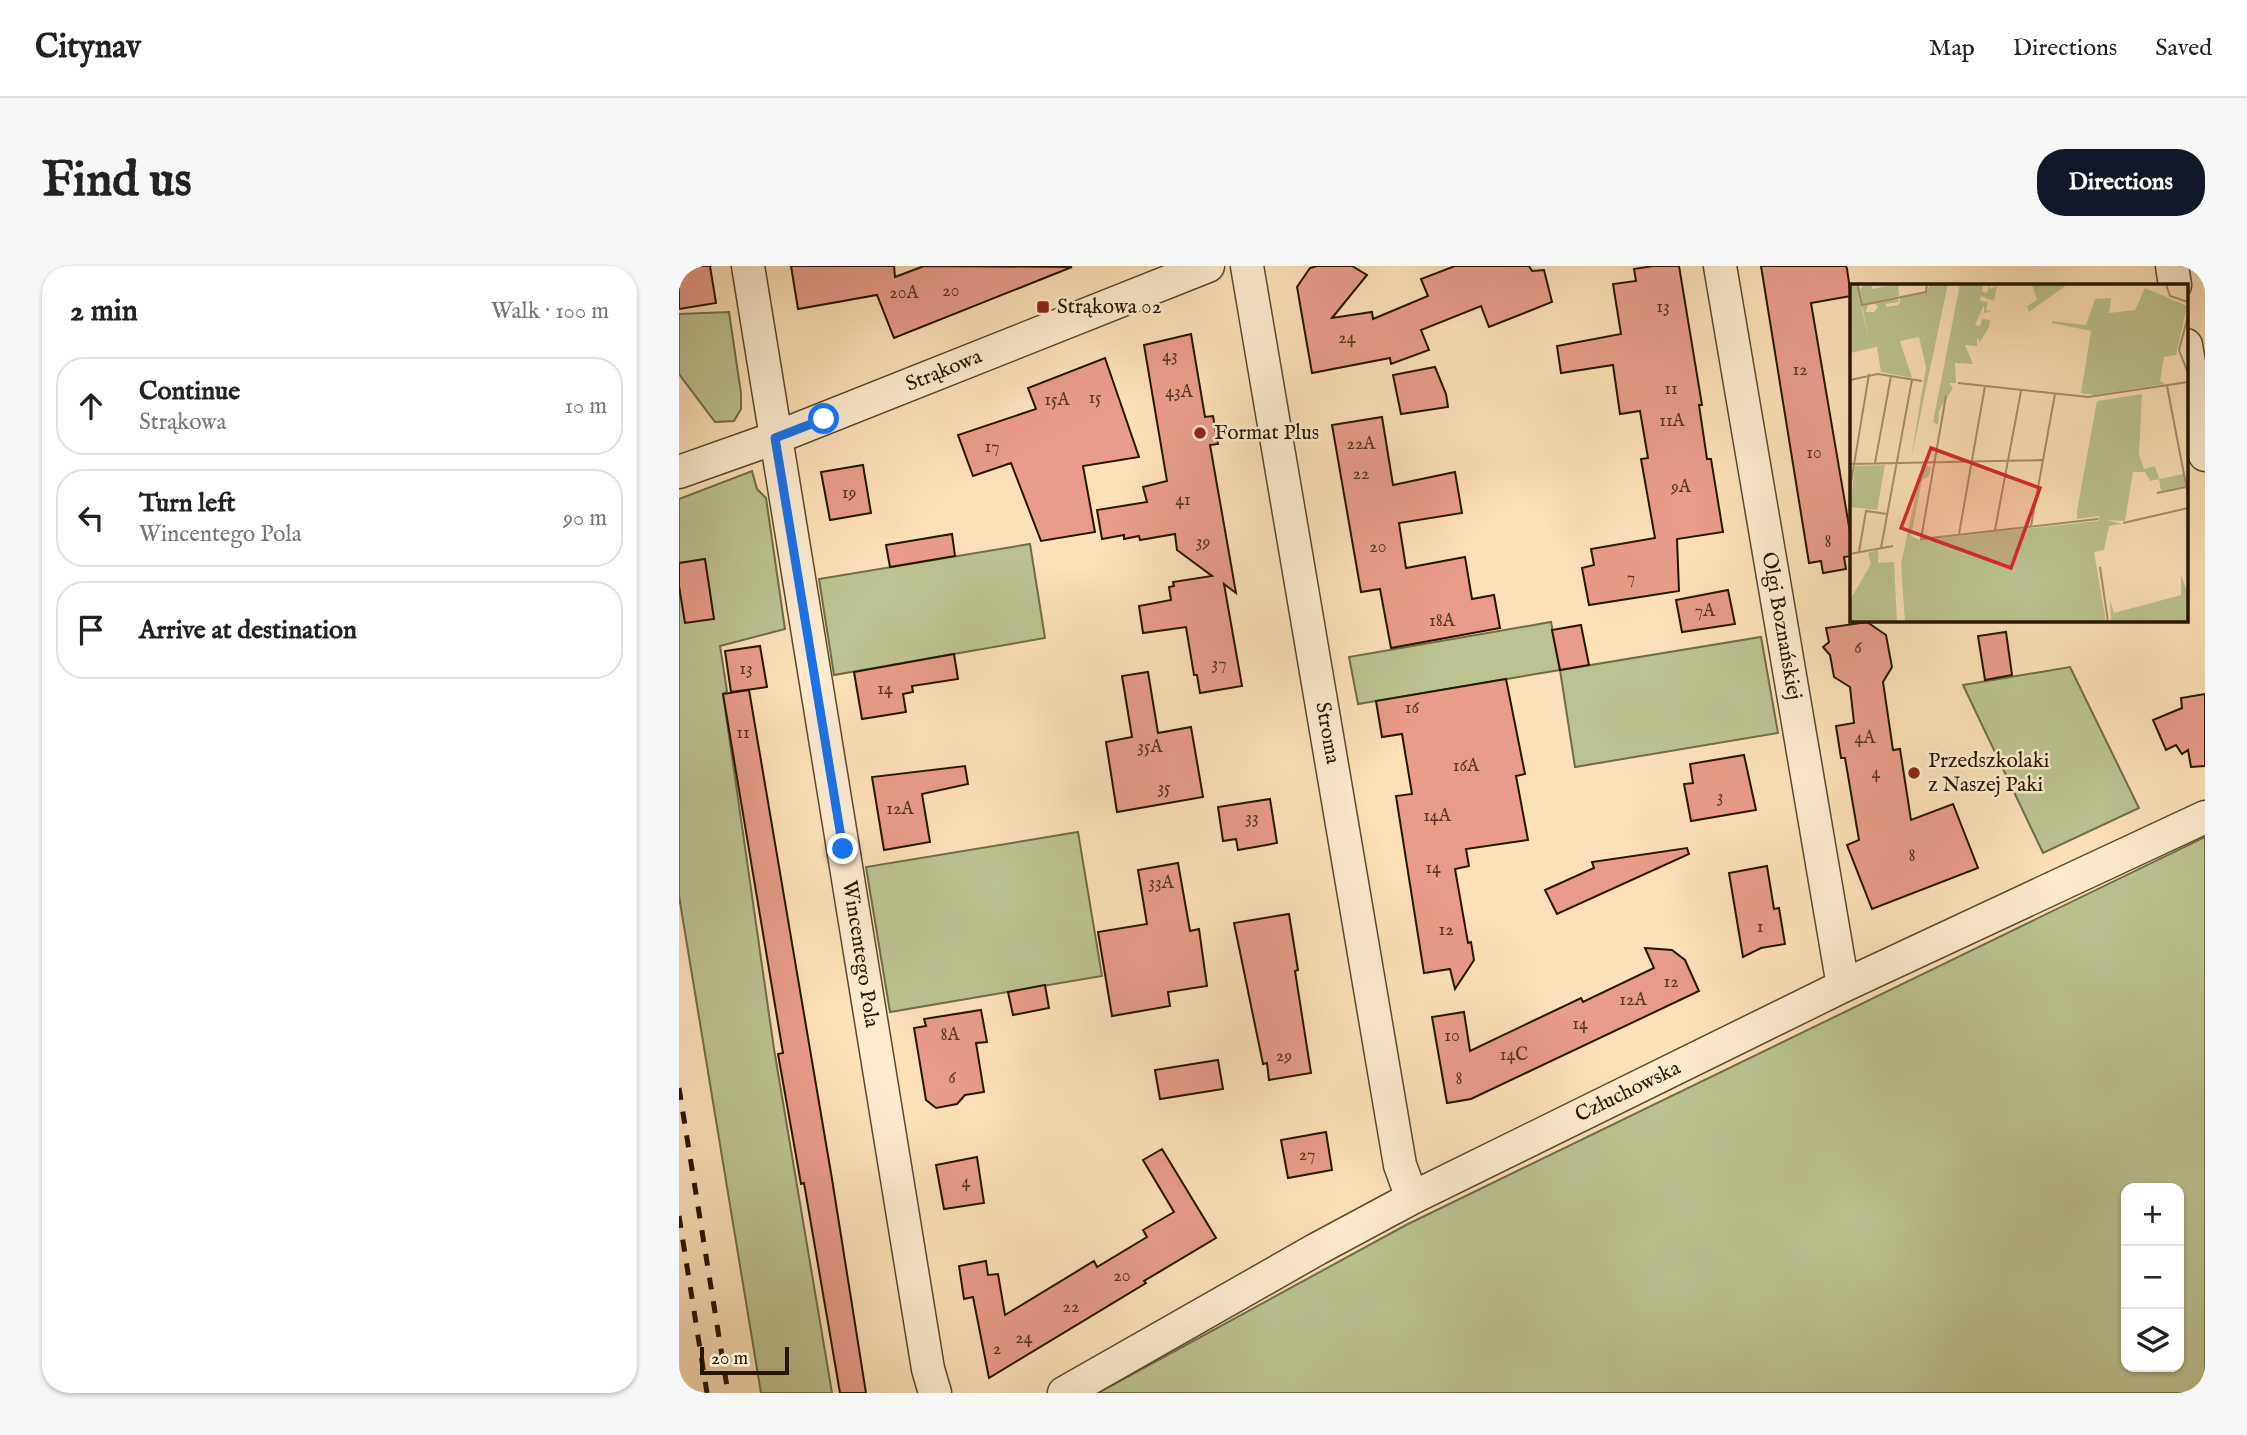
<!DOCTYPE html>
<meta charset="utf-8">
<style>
body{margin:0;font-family:"IM FELL English",serif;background:#f6f6f6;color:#222}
.controls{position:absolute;right:21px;bottom:21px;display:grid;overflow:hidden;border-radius:14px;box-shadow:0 2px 5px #0004}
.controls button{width:63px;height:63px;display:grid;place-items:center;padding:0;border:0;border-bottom:2px solid #e0e0e0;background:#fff;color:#222;font:35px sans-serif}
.scale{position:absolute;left:21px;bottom:18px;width:89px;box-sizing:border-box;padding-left:7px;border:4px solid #261501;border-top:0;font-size:19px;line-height:24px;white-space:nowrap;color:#261501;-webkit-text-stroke:5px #fdebd0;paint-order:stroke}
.stop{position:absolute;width:21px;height:21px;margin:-16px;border:5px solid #1a73e8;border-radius:50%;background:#fff}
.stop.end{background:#1a73e8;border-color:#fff;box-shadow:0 2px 7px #0008}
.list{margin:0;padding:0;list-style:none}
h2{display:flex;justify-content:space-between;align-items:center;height:91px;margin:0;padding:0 28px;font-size:30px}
h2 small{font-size:23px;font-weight:400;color:#767676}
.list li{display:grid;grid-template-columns:46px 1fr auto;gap:21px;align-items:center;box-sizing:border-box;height:98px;margin:0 14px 14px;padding:0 14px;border:2px solid #e0e0e0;border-radius:28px}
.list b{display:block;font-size:26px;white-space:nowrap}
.list p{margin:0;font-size:23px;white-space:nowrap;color:#767676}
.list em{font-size:23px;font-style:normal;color:#767676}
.icon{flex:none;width:38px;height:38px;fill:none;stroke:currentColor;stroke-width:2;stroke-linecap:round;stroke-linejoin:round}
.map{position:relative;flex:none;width:1526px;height:1127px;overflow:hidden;border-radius:28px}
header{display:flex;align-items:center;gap:42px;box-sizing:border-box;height:98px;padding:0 35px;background:#fff;border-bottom:2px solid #e0e0e0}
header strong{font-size:33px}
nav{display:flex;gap:38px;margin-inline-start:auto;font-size:24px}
.intro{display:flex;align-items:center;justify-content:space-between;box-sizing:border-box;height:168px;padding:0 42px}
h1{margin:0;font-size:49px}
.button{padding:18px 32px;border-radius:28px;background:#111827;color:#fff;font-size:24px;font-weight:700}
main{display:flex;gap:42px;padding:0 42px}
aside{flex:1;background:#fff;border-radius:28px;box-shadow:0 2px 5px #0004}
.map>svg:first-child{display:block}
.green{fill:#bcc390;stroke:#716c48;stroke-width:2;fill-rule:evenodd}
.building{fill:#e99c89;stroke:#261501;stroke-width:2}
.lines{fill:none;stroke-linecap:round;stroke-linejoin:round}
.minor-casing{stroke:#5c482e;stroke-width:35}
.minor{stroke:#fdebd0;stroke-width:32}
.rail{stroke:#261501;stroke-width:5;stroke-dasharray:12 12;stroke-linecap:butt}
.route{stroke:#1a73e8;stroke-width:9}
.poi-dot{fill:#8f2418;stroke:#fdebd0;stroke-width:2.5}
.labels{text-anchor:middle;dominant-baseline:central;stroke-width:5;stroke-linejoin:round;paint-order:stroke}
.number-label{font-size:18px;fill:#573723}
.poi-label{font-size:21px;fill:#261501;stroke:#fdebd0;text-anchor:start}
.street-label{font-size:21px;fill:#261501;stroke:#fdebd0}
.inset-road{fill:none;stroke:#a68f6e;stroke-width:2}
.view{fill:#d62828;fill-opacity:0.15;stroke:#d62828;stroke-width:3.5}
.inset-edge{fill:none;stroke:#261501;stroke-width:3.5}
</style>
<header>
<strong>Citynav</strong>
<nav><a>Map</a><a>Directions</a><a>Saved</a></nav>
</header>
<div class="intro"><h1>Find us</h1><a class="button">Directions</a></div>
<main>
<aside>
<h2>2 min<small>Walk · 100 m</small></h2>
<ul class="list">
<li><svg class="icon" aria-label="ahead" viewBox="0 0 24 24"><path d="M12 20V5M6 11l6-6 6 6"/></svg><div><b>Continue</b><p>Strąkowa</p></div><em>10 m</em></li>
<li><svg class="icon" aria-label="left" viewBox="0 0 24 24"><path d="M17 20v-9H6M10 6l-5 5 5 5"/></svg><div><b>Turn left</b><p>Wincentego Pola</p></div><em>90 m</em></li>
<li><svg class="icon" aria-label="arrive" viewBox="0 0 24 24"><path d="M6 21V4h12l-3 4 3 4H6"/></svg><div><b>Arrive at destination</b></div></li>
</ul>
</aside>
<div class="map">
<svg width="1526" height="1127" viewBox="0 0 1526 1127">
<rect width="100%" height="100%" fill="#fce0b7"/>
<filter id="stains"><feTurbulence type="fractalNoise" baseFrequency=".00286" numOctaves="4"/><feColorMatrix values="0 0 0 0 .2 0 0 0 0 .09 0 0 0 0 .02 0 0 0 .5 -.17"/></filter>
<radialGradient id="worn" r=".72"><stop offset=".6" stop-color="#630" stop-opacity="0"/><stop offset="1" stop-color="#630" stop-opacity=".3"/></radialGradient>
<!-- green -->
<path class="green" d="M50,46L62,127V143L55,155L36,156L0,108V48Z
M73,205L78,223L87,232L106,363L41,380L48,425L44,428L95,783L153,1127H82L0,630V233Z
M351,278L366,372L155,409L140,313Z
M872,356L881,404L1082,371L1099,467L896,501L881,404L679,438L670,391Z
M1391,401L1460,542L1364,587L1284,419Z
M399,566L423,710L211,746L187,601Z
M1526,571V1127H419L727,959ZM1447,922H1500V1101H1447Z"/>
<!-- building -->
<path class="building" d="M0,0H31L37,37L0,43Z
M112,0H215L216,11L245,0L393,1L215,72L198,29L119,43Z
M638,0H673L688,9L653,52L693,46L694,53L749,30L742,13L776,0H850L853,5L865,4L873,36L810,61L802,40L742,64L750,84L712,98L711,92L633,107L618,21L631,2Z
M974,0H1000L1021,127L1023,139H1020L1028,193H1032L1044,266L998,273L1000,325L910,339L903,302L915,299L912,283L976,272L962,193L969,192L961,145L941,148L934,99L882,107L878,80L942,68L934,18L957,15L955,3Z
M1082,0H1167L1168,3L1172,30L1132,37L1172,272V290L1165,291L1167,303L1144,307L1142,295L1130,297Z
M512,68L526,151L534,150L539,178L531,179L557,327L545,318L563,420L521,427L518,409H515L507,361L464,367L460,340L492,334L490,321L495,320L494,316L533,310L498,284L496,268L461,274L460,270L445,273V269L423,273L418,244L468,236L464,221L488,215L465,79Z
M426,92L460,191L404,200L416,266L362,275L332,197L294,210L279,169L357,143L349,122Z
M756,101L767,128L769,141L722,148L714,109Z
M703,151L714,219L776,206L783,247L720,257L727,302L786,291L793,333L815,329L821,362L712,382L701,323L682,326L653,159Z
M184,199L192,247L151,254L142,206Z
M273,268L276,290L211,301L207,279Z
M26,293L35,353L6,357L0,320V297Z
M1049,324L1056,358L1003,366L997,334Z
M1188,356L1207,369L1213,401L1204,416L1214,484L1221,483L1232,554L1274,538L1299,602L1193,643L1168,579L1180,574L1166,492H1162L1157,460L1175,457L1171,421L1155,411L1151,389L1144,381L1150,376L1147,362Z
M902,359L910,399L881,404L873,364Z
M1327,366L1333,409L1306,414L1299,370Z
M81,380L88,421L52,426L46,385Z
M275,388L279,413L233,420L234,426L224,428L227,446L183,453L175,406Z
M469,406L479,467L512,461L524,531L438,546L427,476L453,471L443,410Z
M827,413L846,508L837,510L849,574L787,583L790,600L776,603L789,677L792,676L795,694L776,723L771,703L745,707L717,530L733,528L723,468L703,471L697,435Z
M70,424L153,913L187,1127H161L125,917L122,918L99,788L104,787L44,428Z
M1526,428V500L1512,501L1509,484L1503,488L1497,479L1487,484L1474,454L1503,442L1502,432Z
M1065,489L1077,544L1012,555L1005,518L1014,517L1011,498Z
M286,500L289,518L243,528L251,576L205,584L193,511Z
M591,533L598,577L559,584L557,573L544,575L539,541Z
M1008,582L1010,588L878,648L866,624L915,602L913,596Z
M499,597L511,665L520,663L528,720L489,726L491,740L433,750L419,666L468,658L459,604Z
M1088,600L1095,643L1100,642L1106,678L1082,682L1064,691L1050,607Z
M610,648L619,704L616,705L632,807L590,814L588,797L584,798L555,657Z
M966,682L993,684L1006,694L1020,725L792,833L768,837L753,751L785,746L791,785L902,732L904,736L975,702Z
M366,719L370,742L334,749L329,726Z
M302,744L308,776L297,777L305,826L286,829L278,838L257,842L247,834L235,762L247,760L245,753Z
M539,794L544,823L481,833L476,804Z
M647,866L653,904L609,912L602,874Z
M483,883L537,972L465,1015L467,1017L310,1112L294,1031L285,1033L280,1000L307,995L309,1009L319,1008L326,1049L415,995L418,1001L468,971L464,964L495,946L464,894Z
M298,891L305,937L265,943L257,899Z"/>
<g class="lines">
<!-- minor casing -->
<g class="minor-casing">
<path id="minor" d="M69,0L249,1103L256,1127
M568,0L721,899L733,932
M1041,0L1164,720
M1493,0L1496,19
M1507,79L1526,189
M0,206L96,172L529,0
M385,1127L638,983L733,932L1164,720L1526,551"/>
</g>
<!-- minor -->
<use href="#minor" class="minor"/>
<!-- rail -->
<path class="rail" d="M0,822L49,1127
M0,950L28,1127"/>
</g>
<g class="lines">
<!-- route -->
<path class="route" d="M145,153L96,172L164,583"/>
</g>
<!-- markers -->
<g class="poi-dot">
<rect x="357" y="34" width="14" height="14" rx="3.5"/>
<circle cx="521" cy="167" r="7"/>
<circle cx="1235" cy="507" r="7"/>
</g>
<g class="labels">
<!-- number labels -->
<g class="number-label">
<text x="272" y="25">20</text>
<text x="225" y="27">20A</text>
<text x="984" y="41">13</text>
<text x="668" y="72">24</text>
<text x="491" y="90">43</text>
<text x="1121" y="104">12</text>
<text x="992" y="123">11</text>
<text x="500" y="126">43A</text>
<text x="416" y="132">15</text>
<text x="378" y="134">15A</text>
<text x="993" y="155">11A</text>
<text x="682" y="178">22A</text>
<text x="313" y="181">17</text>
<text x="1135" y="187">10</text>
<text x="682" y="208">22</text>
<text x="1002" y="221">9A</text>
<text x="170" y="227">19</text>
<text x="504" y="234">41</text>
<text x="524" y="276">39</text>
<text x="1149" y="276">8</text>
<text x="699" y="281">20</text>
<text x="952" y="312">7</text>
<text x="1026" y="345">7A</text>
<text x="763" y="355">18A</text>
<text x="1179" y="382">6</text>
<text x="540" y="398">37</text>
<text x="67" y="403">13</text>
<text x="206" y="423">14</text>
<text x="733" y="442">16</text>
<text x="64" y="467">11</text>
<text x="1186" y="472">4A</text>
<text x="471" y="481">35A</text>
<text x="787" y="500">16A</text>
<text x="1197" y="507">4</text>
<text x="485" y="522">35</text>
<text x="1041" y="531">3</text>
<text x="221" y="543">12A</text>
<text x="758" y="550">14A</text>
<text x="573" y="552">33</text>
<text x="1233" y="590">8</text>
<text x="754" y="602">14</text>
<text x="482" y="617">33A</text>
<text x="1081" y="661">1</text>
<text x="767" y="664">12</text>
<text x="992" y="716">12</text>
<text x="954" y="734">12A</text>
<text x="901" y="758">14</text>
<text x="271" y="769">8A</text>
<text x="773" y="770">10</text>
<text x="835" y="789">14C</text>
<text x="605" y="790">29</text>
<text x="273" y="812">6</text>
<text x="780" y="813">8</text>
<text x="628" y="889">27</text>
<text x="287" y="916">4</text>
<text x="443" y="1010">20</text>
<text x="392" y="1041">22</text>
<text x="345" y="1072">24</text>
<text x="318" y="1083">2</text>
</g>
<!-- poi labels -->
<g class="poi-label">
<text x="378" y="41">Strąkowa 02</text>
<text x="535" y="167">Format Plus</text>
<text x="1249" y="495">Przedszkolaki<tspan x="1249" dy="24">z Naszej Paki</tspan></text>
</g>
<!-- street labels -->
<g class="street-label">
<text transform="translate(265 105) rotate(-22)">Strąkowa</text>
<text transform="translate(1102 360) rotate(80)">Olgi Boznańskiej</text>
<text transform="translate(648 467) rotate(80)">Stroma</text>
<text transform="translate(181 688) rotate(81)">Wincentego Pola</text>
<text transform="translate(949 826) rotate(-26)">Człuchowska</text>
</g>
</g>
<!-- overview -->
<g transform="translate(1171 18)">
<rect width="338" height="338" fill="#fce0b7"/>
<path d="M0,0H6L19,56L12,22L18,21L16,28H24L28,23L24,19L48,14L49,18L35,20L37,23L48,21L50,19V14L76,8L81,0H98L61,175L76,83L69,53L50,57L62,94L31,88L27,63L0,69ZM8,0L11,5L14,0H22V5L48,0L49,12L13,20ZM110,0H133L132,7L137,9L139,1L140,5L147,2L144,17L131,12L130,17L138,18L136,26L142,27L134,29V21L125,41L130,42L132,35L140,36L139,43L130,58L127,53V62L115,61L123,80L105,79L106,99H99L103,104L89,127L88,141L83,138ZM182,0H218L179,28L177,22L187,16ZM295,4L337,22L326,71L314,73L310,97L315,100L244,111L231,109L241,47L202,39V37L236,41L245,15L261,14L259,29L285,26ZM292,110L289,170L294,185L305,182L309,195L333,190L335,202L311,207L309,195L300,197L295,188H283L275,237L257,236L273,240L259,242L254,266L244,268L256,338H55L51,280L72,180L81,183L79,192L72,196L61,252L70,256L248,237L249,232L227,235V227L247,117ZM35,181L27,226L0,223L5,182ZM28,266V279L44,278L47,338H0V316L21,280L18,269ZM331,291L338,310V338H261L260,316L264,329L331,311Z" fill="#bcc390"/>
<path class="inset-road" d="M7,0L12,21L76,8L77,0M316,0L320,12L338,18M338,32L329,66L338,89M0,96L28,90L72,97M108,99L238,113L338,98M317,102L338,211M96,112L71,255L248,235M25,179L41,92M0,180L192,176M0,205L19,90M307,209L336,203M273,239L338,224M181,242L205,110M145,246L171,107M109,250L135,102M31,264L62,96M9,268L16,227L37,230M0,270L43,262M250,283L258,338"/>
<path class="view" d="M81,164L190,204L161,284L51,244Z"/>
<rect width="338" height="338" class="inset-edge"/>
</g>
<rect width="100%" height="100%" filter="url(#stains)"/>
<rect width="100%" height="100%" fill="url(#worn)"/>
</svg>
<div class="controls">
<button>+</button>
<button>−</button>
<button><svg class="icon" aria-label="layers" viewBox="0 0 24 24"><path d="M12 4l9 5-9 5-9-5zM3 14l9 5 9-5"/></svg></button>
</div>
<div class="scale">20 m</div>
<div class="stop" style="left:145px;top:153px"></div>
<div class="stop end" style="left:164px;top:583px"></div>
</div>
</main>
